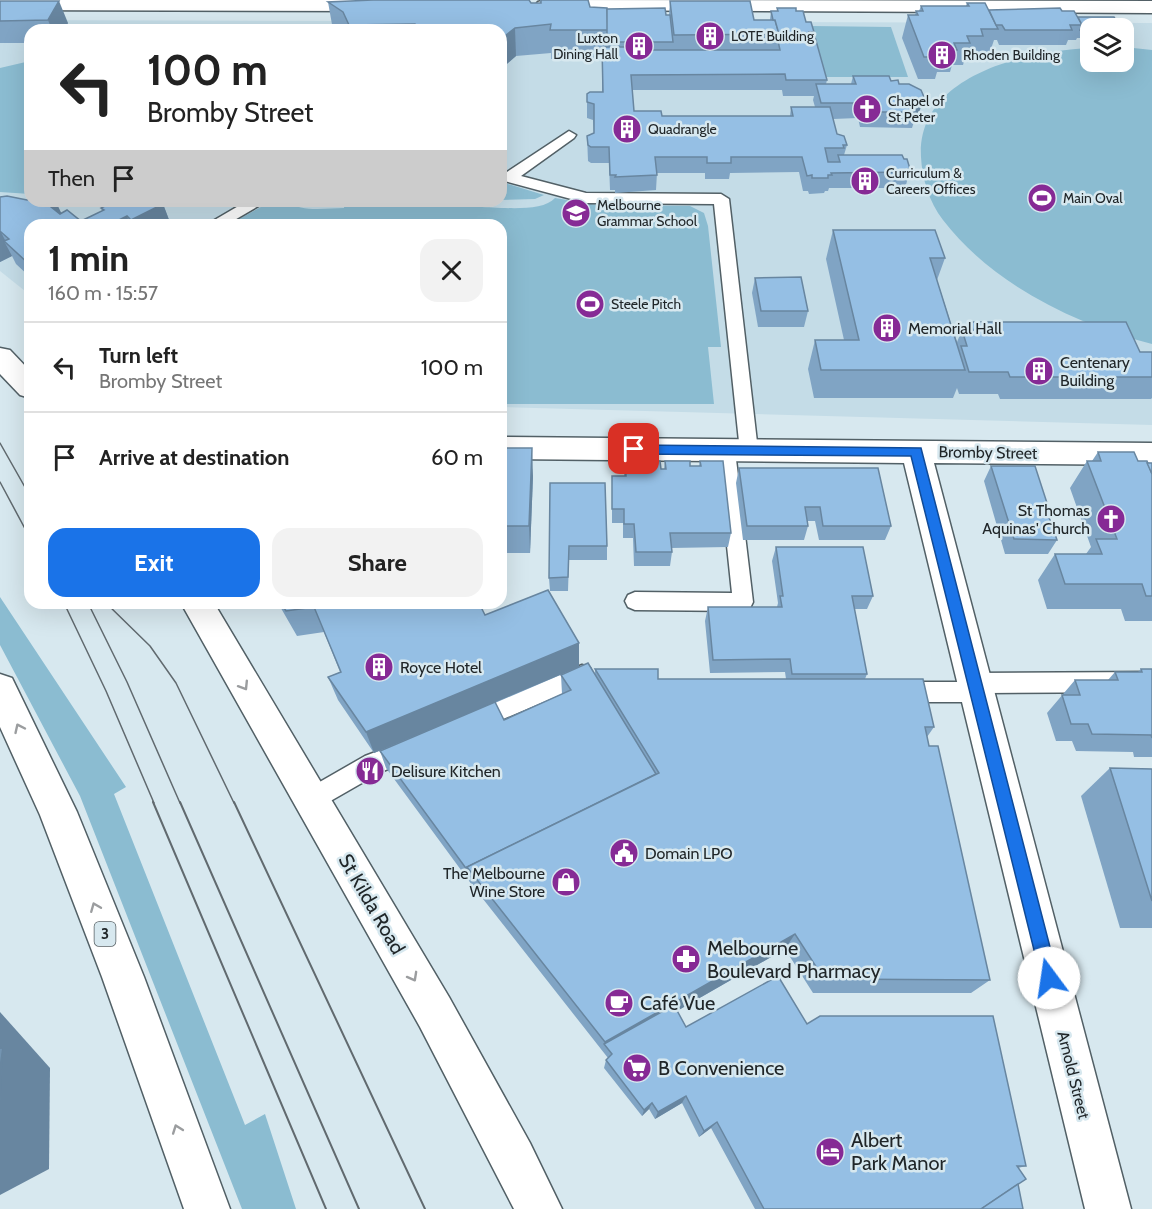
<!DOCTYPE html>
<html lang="en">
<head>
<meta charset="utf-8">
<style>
	body { margin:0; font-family:Cabin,sans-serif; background:#f2f2f2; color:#222; height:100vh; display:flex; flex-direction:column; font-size:22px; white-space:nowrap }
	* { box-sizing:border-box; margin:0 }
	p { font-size:20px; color:#767676 }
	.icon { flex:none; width:33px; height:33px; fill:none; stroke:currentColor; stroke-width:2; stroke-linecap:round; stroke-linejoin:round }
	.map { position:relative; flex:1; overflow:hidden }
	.drawer { position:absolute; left:24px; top:219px; width:483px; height:390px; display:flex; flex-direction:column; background:#fff; border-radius:18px; box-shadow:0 6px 24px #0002 }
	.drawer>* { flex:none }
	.hud { position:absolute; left:24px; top:24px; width:483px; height:183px; border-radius:18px; box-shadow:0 6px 24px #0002; background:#fff; color:#222; overflow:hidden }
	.fabs { position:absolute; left:1080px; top:18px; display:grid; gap:12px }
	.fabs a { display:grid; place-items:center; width:54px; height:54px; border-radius:12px; background:#fff; box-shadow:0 6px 24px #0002; font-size:30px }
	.pin { position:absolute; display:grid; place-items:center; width:51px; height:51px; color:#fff; margin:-26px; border-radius:12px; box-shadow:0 3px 9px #0006 }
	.me { position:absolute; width:66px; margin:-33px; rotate:346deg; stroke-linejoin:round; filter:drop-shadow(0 0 4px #0008) }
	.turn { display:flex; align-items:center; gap:21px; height:126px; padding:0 24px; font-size:27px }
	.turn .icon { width:78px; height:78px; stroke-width:2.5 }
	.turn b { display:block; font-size:42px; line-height:51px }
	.then { display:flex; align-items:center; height:57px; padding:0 24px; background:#0003; gap:12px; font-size:22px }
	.round { display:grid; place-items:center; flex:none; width:63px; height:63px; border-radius:18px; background:#f2f2f2 }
	.overview { display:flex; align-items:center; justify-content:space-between; height:102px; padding:0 24px }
	h1 { font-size:36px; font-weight:700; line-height:45px }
	.button { display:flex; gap:12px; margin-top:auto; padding:12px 24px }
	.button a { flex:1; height:69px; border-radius:18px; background:#1a73e8; color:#fff; font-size:24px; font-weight:700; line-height:69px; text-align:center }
	.button a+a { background:#f2f2f2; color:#222 }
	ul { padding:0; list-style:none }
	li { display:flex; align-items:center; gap:18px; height:90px; padding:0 24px; border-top:2px solid #e0e0e0 }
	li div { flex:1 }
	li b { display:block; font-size:22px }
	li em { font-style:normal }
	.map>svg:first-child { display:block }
</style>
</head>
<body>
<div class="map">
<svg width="1152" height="1209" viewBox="0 0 1152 1209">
	<rect width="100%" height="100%" fill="#d7e8ef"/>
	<path fill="#c4dce7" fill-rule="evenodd" d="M 0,20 L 1152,23 L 1152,425 L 501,407 L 501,225 L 30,225 L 30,295 L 0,271 ZM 1090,28 L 1124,28 L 1124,62 L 1090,62 ZM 30,30 L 501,30 L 501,201 L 30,201 Z"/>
	<g fill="#8bbcd1">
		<polygon points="811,26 891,27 908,77 825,77"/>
		<path d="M 1124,47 L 1152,50 L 1152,344 C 1075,324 993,285 943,220 C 929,202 922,178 921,157 C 917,74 1027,51 1090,48 L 1090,62 L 1124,62 Z"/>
		<polygon points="30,61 30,194 0,192 0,68"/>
		<polygon points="501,182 544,195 535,199 501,200"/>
		<path d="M 555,198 L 597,205 L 690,206 L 704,213 L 708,226 L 721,347 L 708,347 L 714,404 L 501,404 L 501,225 L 228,225 L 270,202 L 288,201 C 300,213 328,208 344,208 L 345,201 L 479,201 L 479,207 C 498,207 542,213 555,198 Z"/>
		<polygon points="0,597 126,787 114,794 245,1125 265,1114 296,1209 242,1209 80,796 0,645"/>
	</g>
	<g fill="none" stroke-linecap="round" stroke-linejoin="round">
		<g stroke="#526066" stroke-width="3">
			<g id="service">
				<polygon points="569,131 576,135 574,138 521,176 586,193 721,194 729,199 758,451 756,456 749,458 742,456 740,451 714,204 586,203 501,180 501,171 507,172"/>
				<polygon points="247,201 267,201 226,225 206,225"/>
				<polygon points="726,444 733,446 735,451 753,602 750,608 743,611 635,610 628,607 625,601 628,595 635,592 732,593 717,451 719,446"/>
				<polygon points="582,665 590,668 593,675 590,682 482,728 474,731 466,728 463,721 466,714"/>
				<polygon points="1152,672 1152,692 987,693 984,699 976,702 899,702 891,699 888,692 891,685 899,682 963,682 966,676 974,673"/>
				<polygon points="410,739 418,742 422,749 418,756 381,772 320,807 312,810 304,807 300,799 304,791 365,756"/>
			</g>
		</g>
		<g stroke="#526066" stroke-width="3">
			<polygon id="minor" points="501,437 1152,443 1152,465 934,463 1131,1209 1085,1209 904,463 501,459"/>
		</g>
		<g stroke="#526066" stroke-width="3">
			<g id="tertiary">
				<polygon points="0,0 377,0 383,5 380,9 373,11 0,10"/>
				<polygon points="545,0 1152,1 1152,13 538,10 535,6 538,2"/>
			</g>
		</g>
		<g stroke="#526066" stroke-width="3">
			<g id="primary">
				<polygon points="0,348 10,350 30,371 30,398 20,395 0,374"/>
				<polygon points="181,603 214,603 449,997 530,1143 562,1209 514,1209 420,1027"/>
				<polygon points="0,674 12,678 77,812 144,977 230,1209 184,1209 102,977 40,815 0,727"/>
			</g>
		</g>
		<use href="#service" fill="#fff" fill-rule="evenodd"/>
		<use href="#minor" fill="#fff" fill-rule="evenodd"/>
		<use href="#tertiary" fill="#fff" fill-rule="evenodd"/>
		<use href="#primary" fill="#fff" fill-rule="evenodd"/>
		<g stroke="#616a6f" stroke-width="1.5">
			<polyline points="0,443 30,496"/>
			<polyline points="0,482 30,538"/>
			<polyline points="64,603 106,691 154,803"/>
			<polyline points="88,603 127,682 180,803"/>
			<polyline points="106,603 150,646 176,683 234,803"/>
		</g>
		<g stroke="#616a6f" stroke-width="2">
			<polyline points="153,802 326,1209"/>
			<polyline points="180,802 359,1209"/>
			<polyline points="234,802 425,1209"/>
		</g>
	</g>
	<g fill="#80a4c4" fill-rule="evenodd">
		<path d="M 540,0 L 588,0 L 590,7 L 666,15 L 669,15 L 670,1 L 754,20 L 770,20 L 771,11 L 777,11 L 777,8 L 796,11 L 814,32 L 813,37 L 827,80 L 826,84 L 851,84 L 853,76 L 891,81 L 899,84 L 919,113 L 916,115 L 912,128 L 860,127 L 858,118 L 833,119 L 837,134 L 847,145 L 844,155 L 904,159 L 910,169 L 906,185 L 904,185 L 903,188 L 829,188 L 828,191 L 825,191 L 824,193 L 809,194 L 808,191 L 803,191 L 799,172 L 730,173 L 729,179 L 705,179 L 705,173 L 657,173 L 656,190 L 615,193 L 615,190 L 610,190 L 609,163 L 591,163 L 588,161 L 587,136 L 594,134 L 593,120 L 587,118 L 587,94 L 602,92 L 602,59 L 551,59 L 551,53 L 516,56 L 501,69 L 501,30 L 333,30 L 328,2 L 540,3 ZM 632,90 L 782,90 L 783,96 L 814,96 L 813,100 L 815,107 L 791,107 L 790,116 L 662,116 L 634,111 Z"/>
		<polygon points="0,1 68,23 64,30 30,30 30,43 0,43"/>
		<polygon points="967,3 989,10 1062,11 1078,17 1090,28 1090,38 1077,38 1076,40 1068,40 1066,45 999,45 997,40 994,40 990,52 978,52 976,58 965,58 963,65 952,65 950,72 937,72 935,79 918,79 902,38 908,15 915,15 916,11 919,11 921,6 966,6"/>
		<polygon points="0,197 62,213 81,221 102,211 101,208 114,202 113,201 160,201 163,204 171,225 30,225 30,277 16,264 12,256 0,262"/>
		<polygon points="833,230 945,258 937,280 957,342 962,330 967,330 970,322 1140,352 1152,352 1152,398 1151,399 1000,399 998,394 959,394 957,388 953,398 814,398 808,369 815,340 844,340 826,259"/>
		<polygon points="755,278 808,311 804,327 758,327 752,293"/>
		<polygon points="501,448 533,476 530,553 501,553"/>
		<polygon points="1098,452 1138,461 1152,463 1152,621 1125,621 1121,609 1047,609 1038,580 1055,554 1086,554 1091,547 1070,488 1087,461 1092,461"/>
		<polygon points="625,461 661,469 664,469 665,461 690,466 699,466 700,461 731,533 728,547 671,548 672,552 670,566 634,566 633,538 623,538 623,523 612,523 612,476 624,476"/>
		<polygon points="991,466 1047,503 1045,506 1057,540 1048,554 1005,554 984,481"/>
		<polygon points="739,468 891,526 885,540 819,540 815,521 808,521 808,526 804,540 743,540 736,483"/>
		<polygon points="605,483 607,546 607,560 569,560 568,591 550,591 549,578"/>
		<polygon points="776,547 873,596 867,609 854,609 867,674 865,679 934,727 927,737 990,980 971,993 813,993 785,949 677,1011 686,1027 807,1024 1026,1166 1018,1168 1018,1184 1023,1209 755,1209 711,1128 699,1137 682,1103 655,1119 649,1109 642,1116 604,1068 606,1060 608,1058 472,885 386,768 380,751 407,740 374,753 338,700 328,677 340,672 324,632 297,636 278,603 479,603 485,615 579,643 579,667 495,703 504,720 562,694 561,675 595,675 595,669 658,679 786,679 785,672 710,673 705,621 708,607 777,607 778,603 772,561"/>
		<polygon points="1141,669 1152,669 1152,757 1134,757 1133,752 1076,751 1072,741 1056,741 1047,713 1075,680 1108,680 1115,672 1138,672"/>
		<polygon points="1110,768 1152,769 1152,928 1120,928 1081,796"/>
	</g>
	<g fill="#6886a0">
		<polygon points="59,1 68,23 64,30 52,30 48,20"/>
		<polygon points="515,28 516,56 501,69 501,39"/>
		<polygon points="924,97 919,113 916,115 917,112 914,103"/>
		<polygon points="57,204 67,225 51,207"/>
		<polygon points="163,204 171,225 133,225 131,220"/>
		<polygon points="127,216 130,225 109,225"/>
		<polygon points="1,232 8,246 4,241 12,256 0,262 0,233"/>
		<polygon points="532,448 533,476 530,553 529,526"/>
		<polygon points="579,643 579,667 374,753 366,732"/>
		<polygon points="795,934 785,949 609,1050 604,1044 605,1042"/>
		<polygon points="0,1012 50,1068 49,1169 0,1195"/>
		<polygon points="686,1096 682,1103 655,1119 658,1112"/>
		<polygon points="652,1103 649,1109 642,1116 644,1110"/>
		<polygon points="717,1122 711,1128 699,1137 704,1131"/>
	</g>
	<g fill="#95bfe4" stroke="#6886a0" stroke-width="1.5">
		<polygon points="373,0 529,0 531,3 541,3 541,0 588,0 590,7 607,8 608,30 550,30 551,24 515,28 501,39 501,30 420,30 415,24 349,25 343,12 328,2"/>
		<polygon points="0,1 59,1 48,20 0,21"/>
		<polygon points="670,1 750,1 754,20 775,20 779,34 674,35"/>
		<polygon points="967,3 985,3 998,29 981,29 983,36 967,36 970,43 954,43 957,50 939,50 942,57 924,57 908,15 918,15 916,11 923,11 921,6 969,6"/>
		<polygon points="665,8 666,15 670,15 673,42 607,42 607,9"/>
		<polygon points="777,8 796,8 796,11 803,11 806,22 811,22 814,32 809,32 810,37 815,37 827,80 786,80 785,74 631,75 634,111 661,111 662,116 793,116 791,107 830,107 837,134 844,136 847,145 843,145 844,148 825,148 828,162 840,162 838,155 902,155 904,159 907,159 910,169 907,169 908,172 831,173 832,175 828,175 828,178 812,178 812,175 807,176 802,157 731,157 731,163 707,163 707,157 655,157 657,175 615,177 616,175 610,175 609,147 591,147 588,145 587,136 594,133 594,104 587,102 587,94 590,92 603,92 602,47 630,47 630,50 780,50 778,41 779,34 775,20 773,20 771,11 778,11"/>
		<polygon points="1060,8 1062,11 1074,11 1082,25 1070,25 1072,30 1005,30 1002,25 996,25 989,10"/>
		<polygon points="1078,17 1114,17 1121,28 1090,28 1090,30 1080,30 1082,25"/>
		<polygon points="853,76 889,76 891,81 898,80 899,84 909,84 921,90 924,97 914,103 917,112 864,112 862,103 821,103 816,84 856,84"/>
		<polygon points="7,196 27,200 30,199 30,201 53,201 57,204 51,207 60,214 67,210 81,221 104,210 101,208 115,201 160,201 163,204 131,220 127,216 109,225 30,225 30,265 4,241 9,239 1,232 0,233 0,197"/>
		<polygon points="833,230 935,230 945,258 930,258 965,370 821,370 815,340 859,340"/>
		<polygon points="801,277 808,311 761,311 755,278"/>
		<polygon points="970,322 1126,322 1140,352 1152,352 1152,377 1010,377 1008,372 969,372 961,346 967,346 962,330 973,330"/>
		<polygon points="501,448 532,448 529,526 501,526"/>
		<polygon points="1098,452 1134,452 1138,461 1147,461 1152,474 1152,596 1146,596 1142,584 1065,584 1055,554 1102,554 1096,539 1117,539 1087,461 1101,461"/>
		<polygon points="625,461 660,461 661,469 666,469 665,461 690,461 690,466 701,466 700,461 723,461 731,533 670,533 672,552 636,552 634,524 624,524 624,509 612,509 612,476 626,476"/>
		<polygon points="1147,463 1152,463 1152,474"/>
		<polygon points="991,466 1035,466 1047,503 1044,503 1057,540 1014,539"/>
		<polygon points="739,468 878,468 891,526 823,526 820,507 805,507 808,526 747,526"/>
		<polygon points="550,483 605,483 607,546 569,546 568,577 549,578"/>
		<polygon points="776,547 863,547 873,596 852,596 867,674 792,674 790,659 713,660 708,607 782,607 780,596 783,596"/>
		<polygon points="548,590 579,643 366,732 328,677 341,672 314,607 286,611 281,603 479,603 485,615"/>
		<polygon points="588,663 656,774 467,867 468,871 380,751 495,702 504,720 571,690 561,675"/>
		<polygon points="595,669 658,669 658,679 923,679 934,727 925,727 929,746 938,746 990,980 824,979 795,934 605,1042 467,867 659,773"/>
		<polygon points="1141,669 1152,669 1152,738 1151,735 1092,734 1088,724 1071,724 1062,695 1080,695 1075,680 1118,680 1115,672 1142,672"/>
		<polygon points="1110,768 1152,769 1152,901"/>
		<polygon points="778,976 807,1024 820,1016 993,1016 1026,1166 1017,1166 1026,1179 981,1209 764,1209 717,1122 704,1131 686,1096 658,1112 652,1103 644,1110 606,1060 612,1054 604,1044 674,1005 686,1027"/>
		<polygon points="0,1047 2,1049 0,1102"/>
		<polygon points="1018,1184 1023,1209 981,1209"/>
	</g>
	<defs><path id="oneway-chevron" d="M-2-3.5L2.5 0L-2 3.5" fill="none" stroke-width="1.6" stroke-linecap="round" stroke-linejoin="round" transform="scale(1.5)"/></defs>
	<g stroke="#9b9d9f">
		<use href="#oneway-chevron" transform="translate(244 686) rotate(58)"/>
		<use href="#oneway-chevron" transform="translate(19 728) rotate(-115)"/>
		<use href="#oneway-chevron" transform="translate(95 907) rotate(-112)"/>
		<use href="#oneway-chevron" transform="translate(413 977) rotate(61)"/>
		<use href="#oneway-chevron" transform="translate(177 1129) rotate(-110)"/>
	</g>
	<polygon fill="#1a73e8" stroke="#114b97" stroke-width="1.5" points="634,445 921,448 1058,978 1055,984 1049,987 1043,984 1041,978 911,456 634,454 627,449"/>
	<defs>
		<g id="building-disc" transform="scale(1.5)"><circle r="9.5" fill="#862a95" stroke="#d7e8ef"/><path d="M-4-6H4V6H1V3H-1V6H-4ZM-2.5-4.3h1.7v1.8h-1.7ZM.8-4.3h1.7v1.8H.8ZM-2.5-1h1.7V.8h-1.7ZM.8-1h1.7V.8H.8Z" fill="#fff"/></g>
		<g id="church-disc" transform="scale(1.5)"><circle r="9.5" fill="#862a95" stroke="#d7e8ef"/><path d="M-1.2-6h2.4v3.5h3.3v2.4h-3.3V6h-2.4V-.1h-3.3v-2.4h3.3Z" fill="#fff"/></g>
		<g id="stadium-disc" transform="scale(1.5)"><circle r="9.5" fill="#862a95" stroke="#d7e8ef"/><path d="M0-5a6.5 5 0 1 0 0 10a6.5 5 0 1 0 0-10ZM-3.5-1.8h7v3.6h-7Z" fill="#fff"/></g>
		<g id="school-disc" transform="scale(1.5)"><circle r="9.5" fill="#862a95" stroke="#d7e8ef"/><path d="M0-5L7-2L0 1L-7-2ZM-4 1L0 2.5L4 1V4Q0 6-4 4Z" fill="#fff"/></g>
		<g id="restaurant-disc" transform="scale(1.5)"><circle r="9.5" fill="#862a95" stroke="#d7e8ef"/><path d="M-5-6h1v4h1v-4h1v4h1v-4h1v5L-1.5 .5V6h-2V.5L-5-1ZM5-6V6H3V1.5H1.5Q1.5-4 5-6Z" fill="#fff"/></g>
		<g id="civic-disc" transform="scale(1.5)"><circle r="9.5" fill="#862a95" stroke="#d7e8ef"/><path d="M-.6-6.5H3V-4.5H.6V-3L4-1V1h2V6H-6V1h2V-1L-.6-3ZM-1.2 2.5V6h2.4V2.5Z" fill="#fff"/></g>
		<g id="shop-disc" transform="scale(1.5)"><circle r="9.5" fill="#862a95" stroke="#d7e8ef"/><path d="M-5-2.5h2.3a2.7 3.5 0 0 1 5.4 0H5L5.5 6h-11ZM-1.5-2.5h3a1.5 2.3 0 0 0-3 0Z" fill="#fff"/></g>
		<g id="pharmacy-disc" transform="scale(1.5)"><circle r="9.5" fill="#862a95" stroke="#d7e8ef"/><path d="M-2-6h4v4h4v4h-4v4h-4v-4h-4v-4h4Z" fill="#fff"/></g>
		<g id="cafe-disc" transform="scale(1.5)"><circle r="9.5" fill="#862a95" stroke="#d7e8ef"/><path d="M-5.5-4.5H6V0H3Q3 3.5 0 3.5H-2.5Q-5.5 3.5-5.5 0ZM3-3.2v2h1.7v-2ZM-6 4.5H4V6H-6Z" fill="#fff"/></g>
		<g id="supermarket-disc" transform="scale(1.5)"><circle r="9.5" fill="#862a95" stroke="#d7e8ef"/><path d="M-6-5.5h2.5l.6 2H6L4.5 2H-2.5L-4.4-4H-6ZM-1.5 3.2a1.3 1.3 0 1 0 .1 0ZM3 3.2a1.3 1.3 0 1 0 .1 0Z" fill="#fff"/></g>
		<g id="hotel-disc" transform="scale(1.5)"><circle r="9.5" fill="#862a95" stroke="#d7e8ef"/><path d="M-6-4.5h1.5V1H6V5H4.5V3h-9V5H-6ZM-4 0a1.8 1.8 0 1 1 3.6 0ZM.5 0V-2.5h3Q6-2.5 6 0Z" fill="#fff"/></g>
	</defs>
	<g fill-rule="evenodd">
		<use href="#building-disc" x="710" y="36"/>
		<use href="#building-disc" x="639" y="46"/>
		<use href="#building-disc" x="942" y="55"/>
		<use href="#church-disc" x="867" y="109"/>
		<use href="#building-disc" x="627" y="129"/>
		<use href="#building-disc" x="865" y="181"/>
		<use href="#stadium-disc" x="1042" y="198"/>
		<use href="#school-disc" x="576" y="213"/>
		<use href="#stadium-disc" x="590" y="304"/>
		<use href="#building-disc" x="887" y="328"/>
		<use href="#building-disc" x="1039" y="371"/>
		<use href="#church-disc" x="1111" y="519"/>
		<use href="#building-disc" x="379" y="667"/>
		<use href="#restaurant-disc" x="370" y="771"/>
		<use href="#civic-disc" x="624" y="853"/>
		<use href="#shop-disc" x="566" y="882"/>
		<use href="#pharmacy-disc" x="686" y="959"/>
		<use href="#cafe-disc" x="619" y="1003"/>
		<use href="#supermarket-disc" x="637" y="1068"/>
		<use href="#hotel-disc" x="830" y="1152"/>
	</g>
	<g text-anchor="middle" stroke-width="5" stroke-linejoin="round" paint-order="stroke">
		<g font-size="14" fill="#202629" stroke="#d7e8ef" text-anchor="start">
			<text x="731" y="41">LOTE Building</text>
			<text x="618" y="43" text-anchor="end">Luxton<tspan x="618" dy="16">Dining Hall</tspan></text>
			<text x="963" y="60">Rhoden Building</text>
			<text x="888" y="106">Chapel of<tspan x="888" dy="16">St Peter</tspan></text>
			<text x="648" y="134">Quadrangle</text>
			<text x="886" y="178">Curriculum &amp;<tspan x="886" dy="16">Careers Offices</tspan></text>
			<text x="1063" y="203">Main Oval</text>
			<text x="597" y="210">Melbourne<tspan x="597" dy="16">Grammar School</tspan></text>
			<text x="611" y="309">Steele Pitch</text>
		</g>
		<rect fill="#d7e8ef" stroke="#576064" stroke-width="1.5" x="94.5" y="922" width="21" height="24" rx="4.5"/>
		<g font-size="15" font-weight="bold" fill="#202629">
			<text x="105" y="939">3</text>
		</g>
		<g font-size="16" fill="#202629" stroke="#d7e8ef" text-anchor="start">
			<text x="908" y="334">Memorial Hall</text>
			<text x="1060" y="368">Centenary<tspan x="1060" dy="18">Building</tspan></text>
			<text x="1090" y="516" text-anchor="end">St Thomas<tspan x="1090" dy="18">Aquinas' Church</tspan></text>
			<text x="400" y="673">Royce Hotel</text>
			<text x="391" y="777">Delisure Kitchen</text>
			<text x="645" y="859">Domain LPO</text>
			<text x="545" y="879" text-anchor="end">The Melbourne<tspan x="545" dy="18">Wine Store</tspan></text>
		</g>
		<g font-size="16" fill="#202629" stroke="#d7e8ef">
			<text transform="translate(988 452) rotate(1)" y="6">Bromby Street</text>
			<text transform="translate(1074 1075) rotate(76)" y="6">Arnold Street</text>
		</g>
		<g font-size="20" fill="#202629" stroke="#d7e8ef">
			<text transform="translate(372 904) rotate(60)" y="7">St Kilda Road</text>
		</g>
		<g font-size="20" fill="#202629" stroke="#d7e8ef" text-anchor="start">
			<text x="707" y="955">Melbourne<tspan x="707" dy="23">Boulevard Pharmacy</tspan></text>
			<text x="640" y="1010">Café Vue</text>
			<text x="658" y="1075">B Convenience</text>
			<text x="851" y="1147">Albert<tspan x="851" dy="23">Park Manor</tspan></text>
		</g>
	</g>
</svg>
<div class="fabs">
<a><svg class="icon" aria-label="layers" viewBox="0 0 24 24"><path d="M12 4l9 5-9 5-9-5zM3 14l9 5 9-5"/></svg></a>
</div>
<div class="pin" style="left:634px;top:449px;background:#d93025"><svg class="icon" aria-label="arrive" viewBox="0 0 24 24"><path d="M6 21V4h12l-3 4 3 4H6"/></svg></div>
<svg class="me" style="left:1049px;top:978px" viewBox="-20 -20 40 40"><circle r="19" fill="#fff"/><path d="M0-13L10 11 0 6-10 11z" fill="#1a73e8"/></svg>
<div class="hud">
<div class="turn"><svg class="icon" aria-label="left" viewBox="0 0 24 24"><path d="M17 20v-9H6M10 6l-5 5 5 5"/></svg><div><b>100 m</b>Bromby Street</div></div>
<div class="then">Then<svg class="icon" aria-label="arrive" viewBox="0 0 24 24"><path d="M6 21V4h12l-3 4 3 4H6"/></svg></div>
</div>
<section class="drawer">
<div class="overview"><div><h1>1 min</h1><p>160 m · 15:57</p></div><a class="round"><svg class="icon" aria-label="close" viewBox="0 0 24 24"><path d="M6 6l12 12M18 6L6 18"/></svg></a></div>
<ul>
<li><svg class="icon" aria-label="left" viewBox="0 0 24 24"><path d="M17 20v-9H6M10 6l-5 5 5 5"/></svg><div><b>Turn left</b><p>Bromby Street</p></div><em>100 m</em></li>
<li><svg class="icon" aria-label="arrive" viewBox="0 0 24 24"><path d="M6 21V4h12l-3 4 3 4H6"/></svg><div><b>Arrive at destination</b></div><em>60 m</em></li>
</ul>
<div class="button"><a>Exit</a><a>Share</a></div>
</section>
</div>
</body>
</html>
